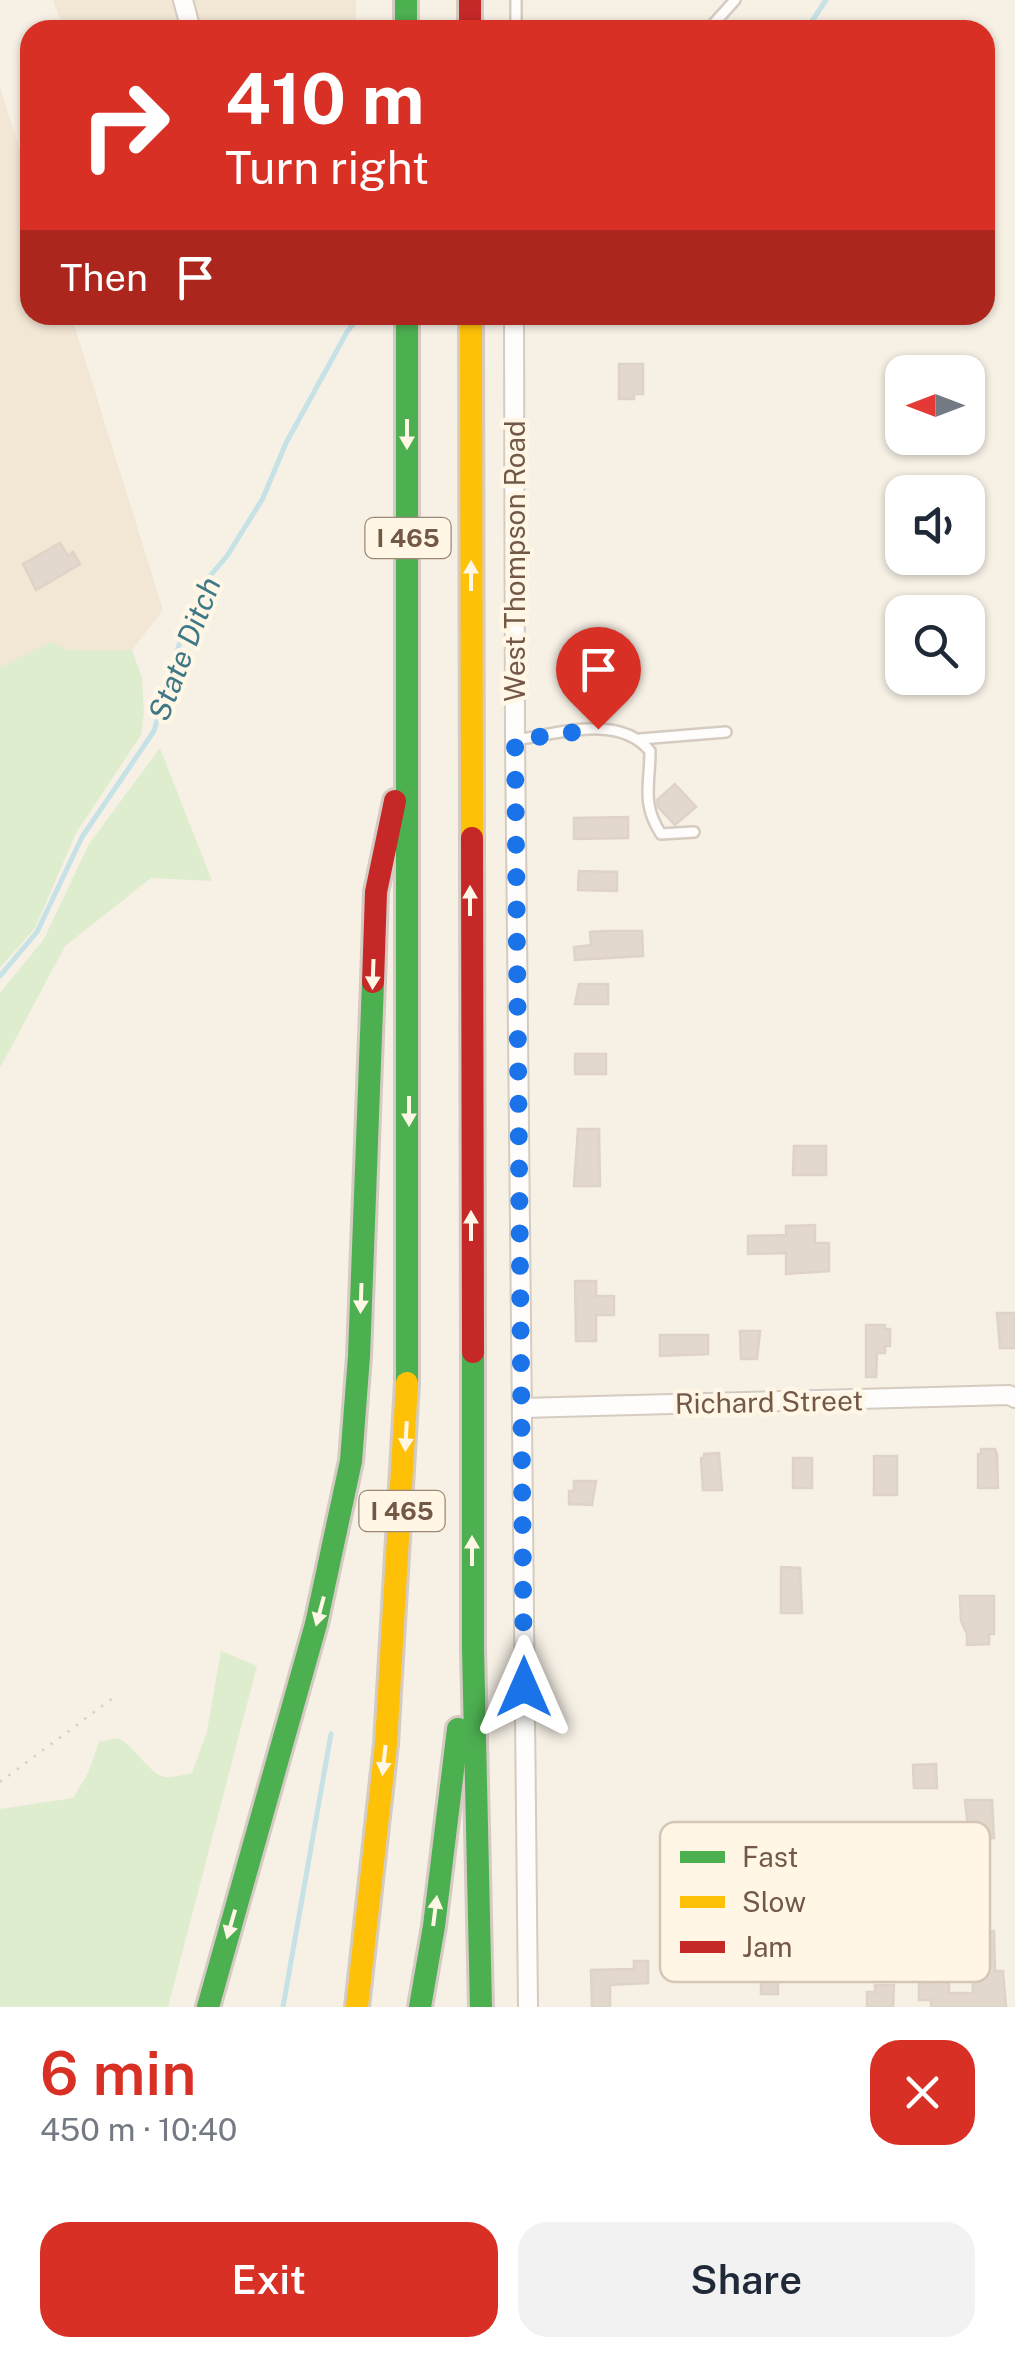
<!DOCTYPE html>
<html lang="en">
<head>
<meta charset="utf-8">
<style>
	body { margin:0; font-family:"Public Sans",sans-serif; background:#f2f2f3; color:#1f2937; height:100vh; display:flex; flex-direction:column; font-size:38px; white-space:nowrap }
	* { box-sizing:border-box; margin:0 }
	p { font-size:32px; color:#747a83 }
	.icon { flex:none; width:55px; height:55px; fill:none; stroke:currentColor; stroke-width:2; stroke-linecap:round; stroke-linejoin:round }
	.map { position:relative; height:2007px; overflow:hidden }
	.panel { display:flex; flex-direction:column; background:#fff; flex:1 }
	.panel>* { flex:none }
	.banner { position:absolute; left:20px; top:20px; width:975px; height:305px; border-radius:30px; box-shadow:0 2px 8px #0004; background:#d93025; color:#fff; overflow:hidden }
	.needle { width:65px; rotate:270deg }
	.controls { position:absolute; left:885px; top:355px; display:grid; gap:20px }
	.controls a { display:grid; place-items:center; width:100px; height:100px; border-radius:20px; background:#fff; box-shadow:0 2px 8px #0004; font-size:50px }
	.pin { position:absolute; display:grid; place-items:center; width:85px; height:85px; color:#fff; margin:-102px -42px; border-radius:50% 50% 50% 0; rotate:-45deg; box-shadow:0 0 10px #0007 }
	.pin .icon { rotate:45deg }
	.me { position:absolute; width:110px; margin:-55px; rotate:0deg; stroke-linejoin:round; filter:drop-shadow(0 0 8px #0008) }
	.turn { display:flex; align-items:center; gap:35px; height:210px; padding:0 40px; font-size:45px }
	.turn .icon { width:130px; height:130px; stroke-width:2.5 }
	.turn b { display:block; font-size:70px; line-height:85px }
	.then { display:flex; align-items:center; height:95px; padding:0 40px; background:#0003; gap:20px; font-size:38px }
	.round { display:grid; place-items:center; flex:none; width:105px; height:105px; border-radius:30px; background:#f2f2f3 }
	.summary { display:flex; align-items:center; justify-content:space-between; height:170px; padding:0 40px }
	h1 { font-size:60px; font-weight:600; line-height:75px; color:#d93025 }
	.cta { display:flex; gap:20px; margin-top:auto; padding:20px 40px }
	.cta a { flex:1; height:115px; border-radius:30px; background:#d93025; color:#fff; font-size:40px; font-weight:600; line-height:115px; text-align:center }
	.cta a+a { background:#f2f2f3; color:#1f2937 }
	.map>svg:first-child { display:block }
</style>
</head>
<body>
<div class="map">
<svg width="1015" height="2007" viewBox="0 0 1015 2007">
	<rect width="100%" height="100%" fill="#f6f0e5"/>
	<g fill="#f2e6d4">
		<polygon points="53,0 356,0 356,30 64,30"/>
		<polygon points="0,87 30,183 30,315 71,315 163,610 132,650 68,650 0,667"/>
	</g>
	<g fill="#dfedcf">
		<polygon points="50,642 68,650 132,650 142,678 144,713 141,735 76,833 35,928 0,968 0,667"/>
		<polygon points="160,748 212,881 151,878 65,946 0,1068 0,993 44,939 89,844"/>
		<path d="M 221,1651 L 257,1666 L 168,2007 L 0,2007 L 0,1809 L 73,1798 L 88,1773 L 99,1742 L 118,1738 C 136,1747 148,1773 165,1777 C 172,1778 185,1774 192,1773 L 207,1731 Z"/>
	</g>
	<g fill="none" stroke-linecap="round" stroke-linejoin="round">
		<g stroke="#c7e2e6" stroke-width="5">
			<polyline points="806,30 826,0"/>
			<polyline points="0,976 37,932 82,837 154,731 176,653 204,583 227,556 263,498 286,443 347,332 360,315"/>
			<polyline points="283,2007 331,1734"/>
		</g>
	</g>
	<g fill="#e2d8cd" stroke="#dfd3c7" stroke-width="2.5">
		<polygon points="619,364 643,364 643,394 634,394 634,399 619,399"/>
		<polygon points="60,543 68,556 73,552 80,564 36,590 23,564"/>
		<polygon points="675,784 696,807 675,825 658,807 657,800"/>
		<polygon points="628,817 628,838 574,839 574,818"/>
		<polygon points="579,871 617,872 617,891 578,890"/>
		<polygon points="606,931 642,931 643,956 575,960 574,947 591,945 590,932"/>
		<polygon points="579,984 608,984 608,1004 575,1004"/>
		<rect x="575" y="1054" width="31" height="20"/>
		<polygon points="578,1129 599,1129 600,1186 574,1186"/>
		<polygon points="794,1146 826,1146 826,1175 793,1175"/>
		<polygon points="815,1225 815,1243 829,1243 829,1271 786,1274 786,1253 748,1254 748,1236 786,1235 786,1226"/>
		<polygon points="575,1281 596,1281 596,1296 614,1296 614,1315 596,1315 596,1341 576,1341"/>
		<polygon points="997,1313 1015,1313 1015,1348 1000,1348"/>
		<polygon points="866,1325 885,1325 885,1329 890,1329 890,1346 885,1346 885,1353 877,1353 876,1377 866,1377"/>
		<polygon points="740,1331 760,1331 757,1359 741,1359"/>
		<polygon points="660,1335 708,1335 708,1354 660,1356"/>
		<polygon points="981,1449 995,1449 997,1454 998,1488 978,1488 978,1454 981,1454"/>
		<polygon points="719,1453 722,1490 703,1490 701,1458 704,1458 704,1454"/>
		<rect x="874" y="1456" width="23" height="39"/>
		<rect x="793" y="1458" width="19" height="30"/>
		<polygon points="574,1481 596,1481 592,1505 569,1504 569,1491 574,1491"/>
		<polygon points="781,1567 800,1568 802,1613 781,1613"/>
		<polygon points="960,1596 994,1596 994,1634 989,1634 989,1644 967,1645 967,1634 961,1621"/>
		<polygon points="936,1764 937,1788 914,1788 913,1765"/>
		<polygon points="965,1800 992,1800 994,1838 969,1838"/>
		<polygon points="764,1900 777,1900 778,1994 761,1994 761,1919 764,1919"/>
		<polygon points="971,1931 994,1931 995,1971 1003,1971 1006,2007 931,2007 931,2000 919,2000 919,1983 949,1982 949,1993 973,1993"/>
		<polygon points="634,1961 648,1961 648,1983 610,1985 610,2007 592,2007 591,1970 634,1969"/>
		<polygon points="875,1985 894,1985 893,2007 867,2007 867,1992 875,1992"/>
	</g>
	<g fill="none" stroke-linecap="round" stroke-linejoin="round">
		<g stroke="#d5cbc0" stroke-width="14">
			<g id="lane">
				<polyline points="516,30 516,0"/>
				<polyline points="708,30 735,0"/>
				<polyline points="640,739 726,732"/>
				<path d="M 515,740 C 557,734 619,713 650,751 C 650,785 641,803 661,834 L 694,832"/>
			</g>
		</g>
		<g stroke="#d5cbc0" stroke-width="22">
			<g id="street">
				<polyline points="183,0 191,30"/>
				<polyline points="514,315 515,740 528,2007"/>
				<polyline points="522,1408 1009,1395 1015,1398"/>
			</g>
		</g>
		<g stroke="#d5cbc3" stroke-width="28">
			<g id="fast">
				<polyline points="406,0 406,30"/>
				<polyline points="407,315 407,1383"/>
				<polyline points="473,1352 473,1648 481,2007"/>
				<polyline points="208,2007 316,1624 351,1461 359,1356 373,982"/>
				<polyline points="420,2007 434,1926 458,1729"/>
			</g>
		</g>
		<g stroke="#d5cbc3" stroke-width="28">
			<g id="slow">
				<polyline points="471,315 472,838"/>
				<polyline points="357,2007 386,1744 407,1383"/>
			</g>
		</g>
		<g stroke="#d5cbc3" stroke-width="28">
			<g id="jam">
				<polyline points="470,0 470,30"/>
				<polyline points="472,838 473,1352"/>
				<polyline points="373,982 376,892 395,801"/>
			</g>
		</g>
		<polyline stroke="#d7cfc8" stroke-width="2.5" stroke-dasharray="2.5 8" stroke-linecap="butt" points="0,1782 113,1698"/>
		<use href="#lane" stroke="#fefdfb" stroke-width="9"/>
		<use href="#street" stroke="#fefdfb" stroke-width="18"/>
		<use href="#fast" stroke="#4caf50" stroke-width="22"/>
		<use href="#slow" stroke="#ffc107" stroke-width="22"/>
		<use href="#jam" stroke="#c62828" stroke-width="22"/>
	</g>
	<defs><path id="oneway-solid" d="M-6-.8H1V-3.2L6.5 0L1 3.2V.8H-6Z" transform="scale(2.5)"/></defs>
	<g fill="#fff6e5">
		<use href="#oneway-solid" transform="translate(407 434) rotate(90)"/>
		<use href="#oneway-solid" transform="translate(471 576) rotate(-90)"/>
		<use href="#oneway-solid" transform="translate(470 901) rotate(-90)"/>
		<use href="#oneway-solid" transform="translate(373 974) rotate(92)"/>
		<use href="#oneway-solid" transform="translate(409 1111) rotate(90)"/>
		<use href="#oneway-solid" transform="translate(471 1226) rotate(-90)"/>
		<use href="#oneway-solid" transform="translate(361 1298) rotate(92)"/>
		<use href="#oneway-solid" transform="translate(406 1436) rotate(93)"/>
		<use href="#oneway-solid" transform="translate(472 1551) rotate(-90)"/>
		<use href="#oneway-solid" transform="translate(320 1611) rotate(105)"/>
		<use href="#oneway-solid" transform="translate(384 1760) rotate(96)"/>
		<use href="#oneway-solid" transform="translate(435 1911) rotate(-83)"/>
		<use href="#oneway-solid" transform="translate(231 1924) rotate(106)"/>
	</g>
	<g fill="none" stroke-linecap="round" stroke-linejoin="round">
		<polyline stroke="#1a73e8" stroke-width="18" stroke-dasharray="0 32.4" points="524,1687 515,740 598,729"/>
	</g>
	<g text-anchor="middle" stroke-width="9" stroke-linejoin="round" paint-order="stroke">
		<g fill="#fff6e5" stroke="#9d8776" stroke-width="2.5">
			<rect x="365.5" y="518" width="85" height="40" rx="8"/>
			<rect x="359.5" y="1491" width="85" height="40" rx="8"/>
		</g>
		<g font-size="25" font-weight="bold" fill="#735846">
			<text x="408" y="547">I 465</text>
			<text x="402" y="1520">I 465</text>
		</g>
		<g font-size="28" fill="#735846" stroke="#fff6e5">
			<text transform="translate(515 561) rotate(-90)" y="10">West Thompson Road</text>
			<text transform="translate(769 1402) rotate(-1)" y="10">Richard Street</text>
		</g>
		<g font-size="30" font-style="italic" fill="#3f7888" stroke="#fff6e5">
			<text transform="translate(185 649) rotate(-69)" y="10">State Ditch</text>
		</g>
	</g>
	<rect x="660" y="1822" width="330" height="160" rx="15" fill="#fff6e5" stroke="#d5c7b5" stroke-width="2.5"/>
	<rect x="680" y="1851" width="45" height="12" fill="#4caf50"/>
	<rect x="680" y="1896" width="45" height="12" fill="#ffc107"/>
	<rect x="680" y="1941" width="45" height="12" fill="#c62828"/>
	<g font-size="28" fill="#735846">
		<text x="742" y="1867">Fast</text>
		<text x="742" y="1912">Slow</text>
		<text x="742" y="1957">Jam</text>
	</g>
</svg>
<div class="controls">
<a><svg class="needle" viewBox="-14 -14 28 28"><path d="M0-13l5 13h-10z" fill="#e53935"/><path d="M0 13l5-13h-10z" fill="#747a83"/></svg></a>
<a><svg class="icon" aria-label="sound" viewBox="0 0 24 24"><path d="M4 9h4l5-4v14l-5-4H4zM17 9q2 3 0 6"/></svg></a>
<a><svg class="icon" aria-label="search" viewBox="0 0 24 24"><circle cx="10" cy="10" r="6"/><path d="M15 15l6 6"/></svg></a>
</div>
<div class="pin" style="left:598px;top:729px;background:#d93025"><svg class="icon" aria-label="arrive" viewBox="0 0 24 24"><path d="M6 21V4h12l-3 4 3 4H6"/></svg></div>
<svg class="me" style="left:524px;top:1687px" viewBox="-20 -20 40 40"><path d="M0-17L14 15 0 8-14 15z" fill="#1a73e8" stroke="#fff" stroke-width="4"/></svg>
<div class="banner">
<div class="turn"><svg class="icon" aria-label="right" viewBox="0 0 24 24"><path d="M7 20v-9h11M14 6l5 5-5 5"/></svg><div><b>410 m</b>Turn right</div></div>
<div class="then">Then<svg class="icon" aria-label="arrive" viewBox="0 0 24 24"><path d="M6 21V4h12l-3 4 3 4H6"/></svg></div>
</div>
</div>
<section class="panel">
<div class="summary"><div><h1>6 min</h1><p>450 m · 10:40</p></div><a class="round" style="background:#d93025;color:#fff"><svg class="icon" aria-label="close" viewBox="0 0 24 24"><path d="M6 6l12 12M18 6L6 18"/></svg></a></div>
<div class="cta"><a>Exit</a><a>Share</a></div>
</section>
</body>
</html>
